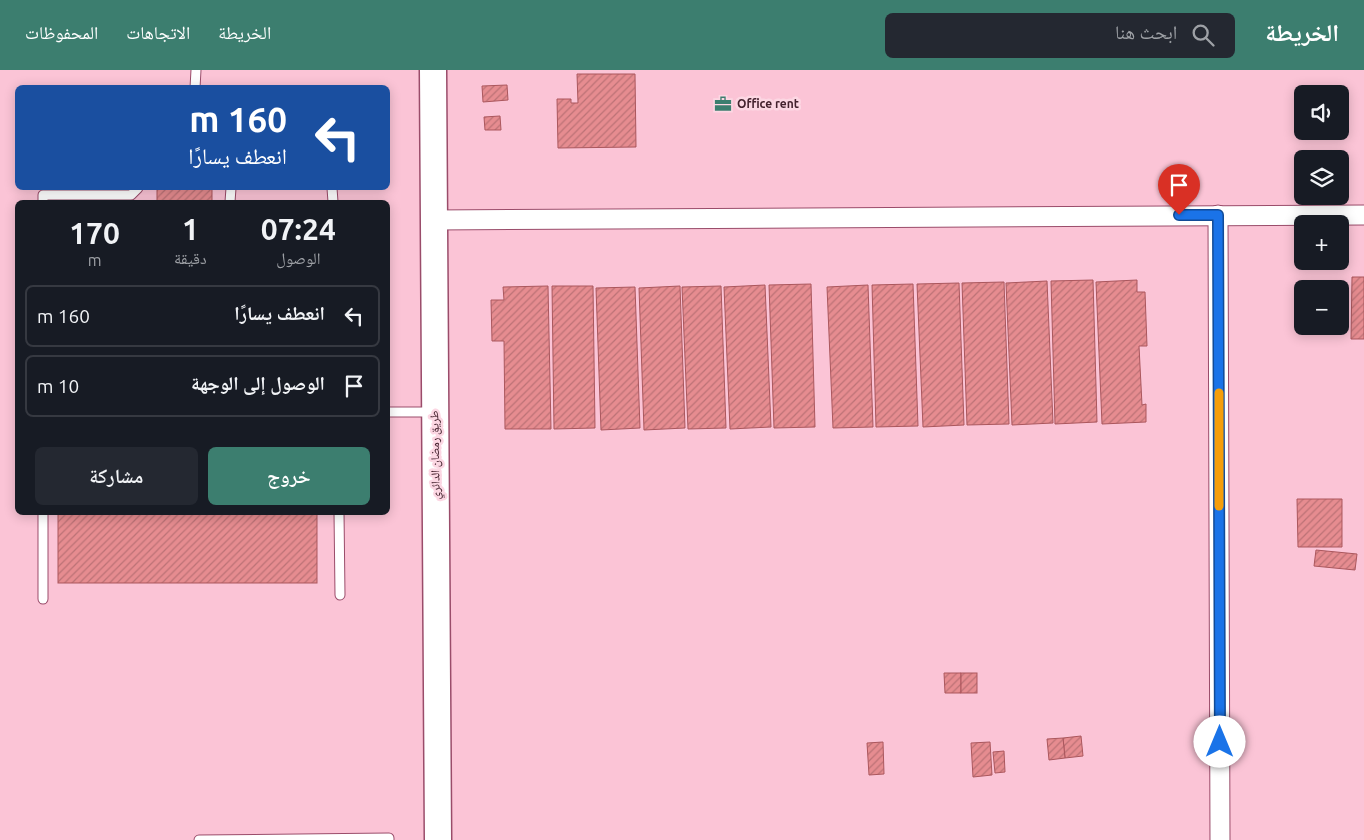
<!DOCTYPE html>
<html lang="ar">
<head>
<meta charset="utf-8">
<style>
	body { margin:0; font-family:Ubuntu,"Noto Naskh Arabic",sans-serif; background:#242831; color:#f1f3f6; direction:rtl; height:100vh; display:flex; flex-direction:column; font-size:19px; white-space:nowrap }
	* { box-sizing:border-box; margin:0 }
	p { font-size:16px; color:#9ea1a6 }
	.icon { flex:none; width:28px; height:28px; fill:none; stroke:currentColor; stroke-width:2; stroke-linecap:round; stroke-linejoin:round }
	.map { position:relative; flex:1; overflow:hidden; direction:ltr }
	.drawer { position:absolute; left:15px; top:130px; width:375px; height:315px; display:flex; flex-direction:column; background:#171b24; border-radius:8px; box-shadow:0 2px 12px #0003; direction:rtl }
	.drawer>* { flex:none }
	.banner { position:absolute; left:15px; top:15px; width:375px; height:105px; border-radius:8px; box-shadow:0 2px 12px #0003; direction:rtl; background:#1a4fa0; color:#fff; overflow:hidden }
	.fabs { position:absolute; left:1294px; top:15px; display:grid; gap:10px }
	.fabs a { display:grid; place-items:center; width:55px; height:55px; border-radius:8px; background:#171b24; box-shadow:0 2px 12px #0003; font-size:25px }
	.pin { position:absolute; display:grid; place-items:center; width:42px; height:42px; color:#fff; margin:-51px -21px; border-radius:50% 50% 50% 0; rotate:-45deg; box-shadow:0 0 5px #0007 }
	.pin .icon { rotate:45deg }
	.me { position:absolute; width:55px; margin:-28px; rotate:0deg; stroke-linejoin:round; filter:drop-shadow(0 0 4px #0008) }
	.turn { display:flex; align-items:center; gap:18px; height:105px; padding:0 20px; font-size:22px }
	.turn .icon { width:65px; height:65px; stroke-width:2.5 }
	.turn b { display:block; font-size:35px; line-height:42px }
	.eta { display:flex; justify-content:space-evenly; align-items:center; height:85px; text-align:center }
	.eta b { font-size:30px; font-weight:600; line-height:35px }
	.cta { display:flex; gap:10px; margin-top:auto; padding:10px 20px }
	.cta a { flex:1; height:58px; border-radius:8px; background:#3c7e6f; color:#fff; font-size:20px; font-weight:600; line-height:58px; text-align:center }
	.cta a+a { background:#242831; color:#f1f3f6 }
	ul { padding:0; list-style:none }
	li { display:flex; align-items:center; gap:15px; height:62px; margin:0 10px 8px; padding:0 10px; border:2px solid #363941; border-radius:8px }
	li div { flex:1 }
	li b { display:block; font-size:19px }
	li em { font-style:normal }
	header { display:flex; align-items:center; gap:30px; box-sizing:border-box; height:70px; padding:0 25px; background:#3c7e6f; color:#fff }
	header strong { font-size:24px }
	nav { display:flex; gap:28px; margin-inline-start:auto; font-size:18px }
	.search { width:350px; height:45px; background:#242831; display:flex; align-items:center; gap:12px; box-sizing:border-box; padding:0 18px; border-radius:8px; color:#9ea1a6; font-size:19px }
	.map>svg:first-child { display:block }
</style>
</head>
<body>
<header>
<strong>الخريطة</strong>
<div class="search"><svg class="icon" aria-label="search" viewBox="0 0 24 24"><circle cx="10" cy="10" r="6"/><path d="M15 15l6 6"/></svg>ابحث هنا</div>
<nav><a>الخريطة</a><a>الاتجاهات</a><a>المحفوظات</a></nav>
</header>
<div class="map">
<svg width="1364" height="770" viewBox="0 0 1364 770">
	<defs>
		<pattern id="building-hatch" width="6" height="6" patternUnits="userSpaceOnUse" patternTransform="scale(1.25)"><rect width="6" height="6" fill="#e68c90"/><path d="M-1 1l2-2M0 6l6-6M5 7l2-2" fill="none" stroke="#bc7276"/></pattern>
	</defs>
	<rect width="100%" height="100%" fill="#fbc4d6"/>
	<g fill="url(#building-hatch)" stroke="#ab575d">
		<polygon points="577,4 635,4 636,77 558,78 557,29 571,29 571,33 578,33"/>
		<polygon points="507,15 508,30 483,32 482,16"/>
		<polygon points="500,46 501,60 485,60 484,47"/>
		<rect x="157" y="118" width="55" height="14"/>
		<polygon points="1352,207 1364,207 1364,269 1351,269"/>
		<polygon points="1093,210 1097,352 1055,354 1051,211"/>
		<polygon points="1137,210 1137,222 1145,222 1147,276 1139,276 1142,335 1146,334 1146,352 1102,354 1096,212"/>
		<polygon points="1047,211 1053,353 1012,355 1006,213"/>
		<polygon points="1004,212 1009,354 967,355 962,213"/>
		<polygon points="959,213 964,355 923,357 917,214"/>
		<polygon points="811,214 815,357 774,358 769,215"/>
		<polygon points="913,214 918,356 876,357 872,215"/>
		<polygon points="765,215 771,357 730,359 724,217"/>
		<polygon points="868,215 873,357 833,358 827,217"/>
		<polygon points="548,216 551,359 505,359 504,271 492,271 491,230 504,230 503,217"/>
		<polygon points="552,216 593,216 595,358 554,359"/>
		<polygon points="680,216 685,358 644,360 639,218"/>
		<polygon points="721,216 726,358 688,359 682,217"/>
		<polygon points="635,217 640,358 601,360 596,218"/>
		<polygon points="1297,429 1342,429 1342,477 1298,477"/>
		<rect x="58" y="442" width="259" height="71"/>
		<polygon points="1316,480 1357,484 1355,500 1314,496"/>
		<polygon points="944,603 961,603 961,623 945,623"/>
		<rect x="961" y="603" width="16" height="20"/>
		<polygon points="1081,666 1083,686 1065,688 1063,668"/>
		<polygon points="1063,668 1065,688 1049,690 1047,669"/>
		<polygon points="883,672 884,704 869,705 867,673"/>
		<polygon points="990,672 992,705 973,707 971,673"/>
		<polygon points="1004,681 1005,702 995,703 993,682"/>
	</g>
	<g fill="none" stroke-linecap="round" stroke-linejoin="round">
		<g stroke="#9a4c6a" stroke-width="11">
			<g id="lane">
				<polyline points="195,18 196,0"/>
				<polyline points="332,118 333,132"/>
				<polyline points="43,132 43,125 131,125 138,118"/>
				<polyline points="230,132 231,118"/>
				<polyline points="388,342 434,342"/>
				<polyline points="43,442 43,529"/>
				<polyline points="339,442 340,525"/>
				<polyline points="199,770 389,768 389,770"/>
			</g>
		</g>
		<g stroke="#9a4c6a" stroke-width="21">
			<g id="street">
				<polyline points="1218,145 1220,770"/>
				<polyline points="433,150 1364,145"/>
			</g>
		</g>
		<g stroke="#9a4c6a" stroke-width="29">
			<polyline id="secondary" points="433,0 438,770"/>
		</g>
		<use href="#lane" stroke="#fff" stroke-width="9"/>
		<use href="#street" stroke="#fff" stroke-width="19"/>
		<use href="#secondary" stroke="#fff" stroke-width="26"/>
	</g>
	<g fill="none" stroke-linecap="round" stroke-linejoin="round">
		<g stroke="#114b97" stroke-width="12">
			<polyline id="route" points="1179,145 1218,145 1220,672"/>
		</g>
		<use href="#route" stroke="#1a73e8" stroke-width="9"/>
		<polyline stroke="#f59e0b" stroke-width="9" points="1219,323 1219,436"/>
	</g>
	<defs>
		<g id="office-bare" transform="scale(1.35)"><path d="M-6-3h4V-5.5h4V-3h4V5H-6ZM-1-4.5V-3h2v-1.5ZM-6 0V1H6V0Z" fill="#3c7e6f" stroke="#fcd7e3" stroke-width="2.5" paint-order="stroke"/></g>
	</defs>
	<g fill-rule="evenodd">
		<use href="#office-bare" x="723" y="34"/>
	</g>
	<g text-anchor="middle" stroke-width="5" stroke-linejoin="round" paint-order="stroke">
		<g font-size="12" font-weight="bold" fill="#43212d" stroke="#fcd7e3" text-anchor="start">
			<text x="737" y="38">Office rent</text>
		</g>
		<g font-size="12" fill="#43212d" stroke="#fcd7e3">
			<text transform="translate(435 385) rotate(-91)" y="4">طريق رمضان الدائري</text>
		</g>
	</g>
</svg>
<div class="fabs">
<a><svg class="icon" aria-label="sound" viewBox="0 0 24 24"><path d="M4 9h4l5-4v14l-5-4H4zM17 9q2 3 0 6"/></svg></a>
<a><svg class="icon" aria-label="layers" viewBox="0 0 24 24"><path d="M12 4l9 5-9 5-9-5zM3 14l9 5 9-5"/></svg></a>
<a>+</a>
<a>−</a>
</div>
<div class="pin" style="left:1179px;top:145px;background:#d93025"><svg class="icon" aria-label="arrive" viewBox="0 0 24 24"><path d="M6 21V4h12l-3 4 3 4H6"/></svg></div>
<svg class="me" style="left:1220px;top:672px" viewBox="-20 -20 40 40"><circle r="19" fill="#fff"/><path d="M0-13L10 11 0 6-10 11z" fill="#1a73e8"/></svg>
<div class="banner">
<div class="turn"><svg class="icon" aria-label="left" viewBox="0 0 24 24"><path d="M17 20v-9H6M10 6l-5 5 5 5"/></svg><div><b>160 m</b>انعطف يسارًا</div></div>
</div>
<section class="drawer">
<div class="eta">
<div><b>07:24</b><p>الوصول</p></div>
<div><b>1</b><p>دقيقة</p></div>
<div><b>170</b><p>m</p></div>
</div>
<ul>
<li><svg class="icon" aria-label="left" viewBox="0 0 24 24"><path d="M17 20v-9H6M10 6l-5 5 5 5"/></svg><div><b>انعطف يسارًا</b></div><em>160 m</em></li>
<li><svg class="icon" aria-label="arrive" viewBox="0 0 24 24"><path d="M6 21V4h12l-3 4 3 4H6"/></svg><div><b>الوصول إلى الوجهة</b></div><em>10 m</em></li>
</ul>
<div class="cta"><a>خروج</a><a>مشاركة</a></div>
</section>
</div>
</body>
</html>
